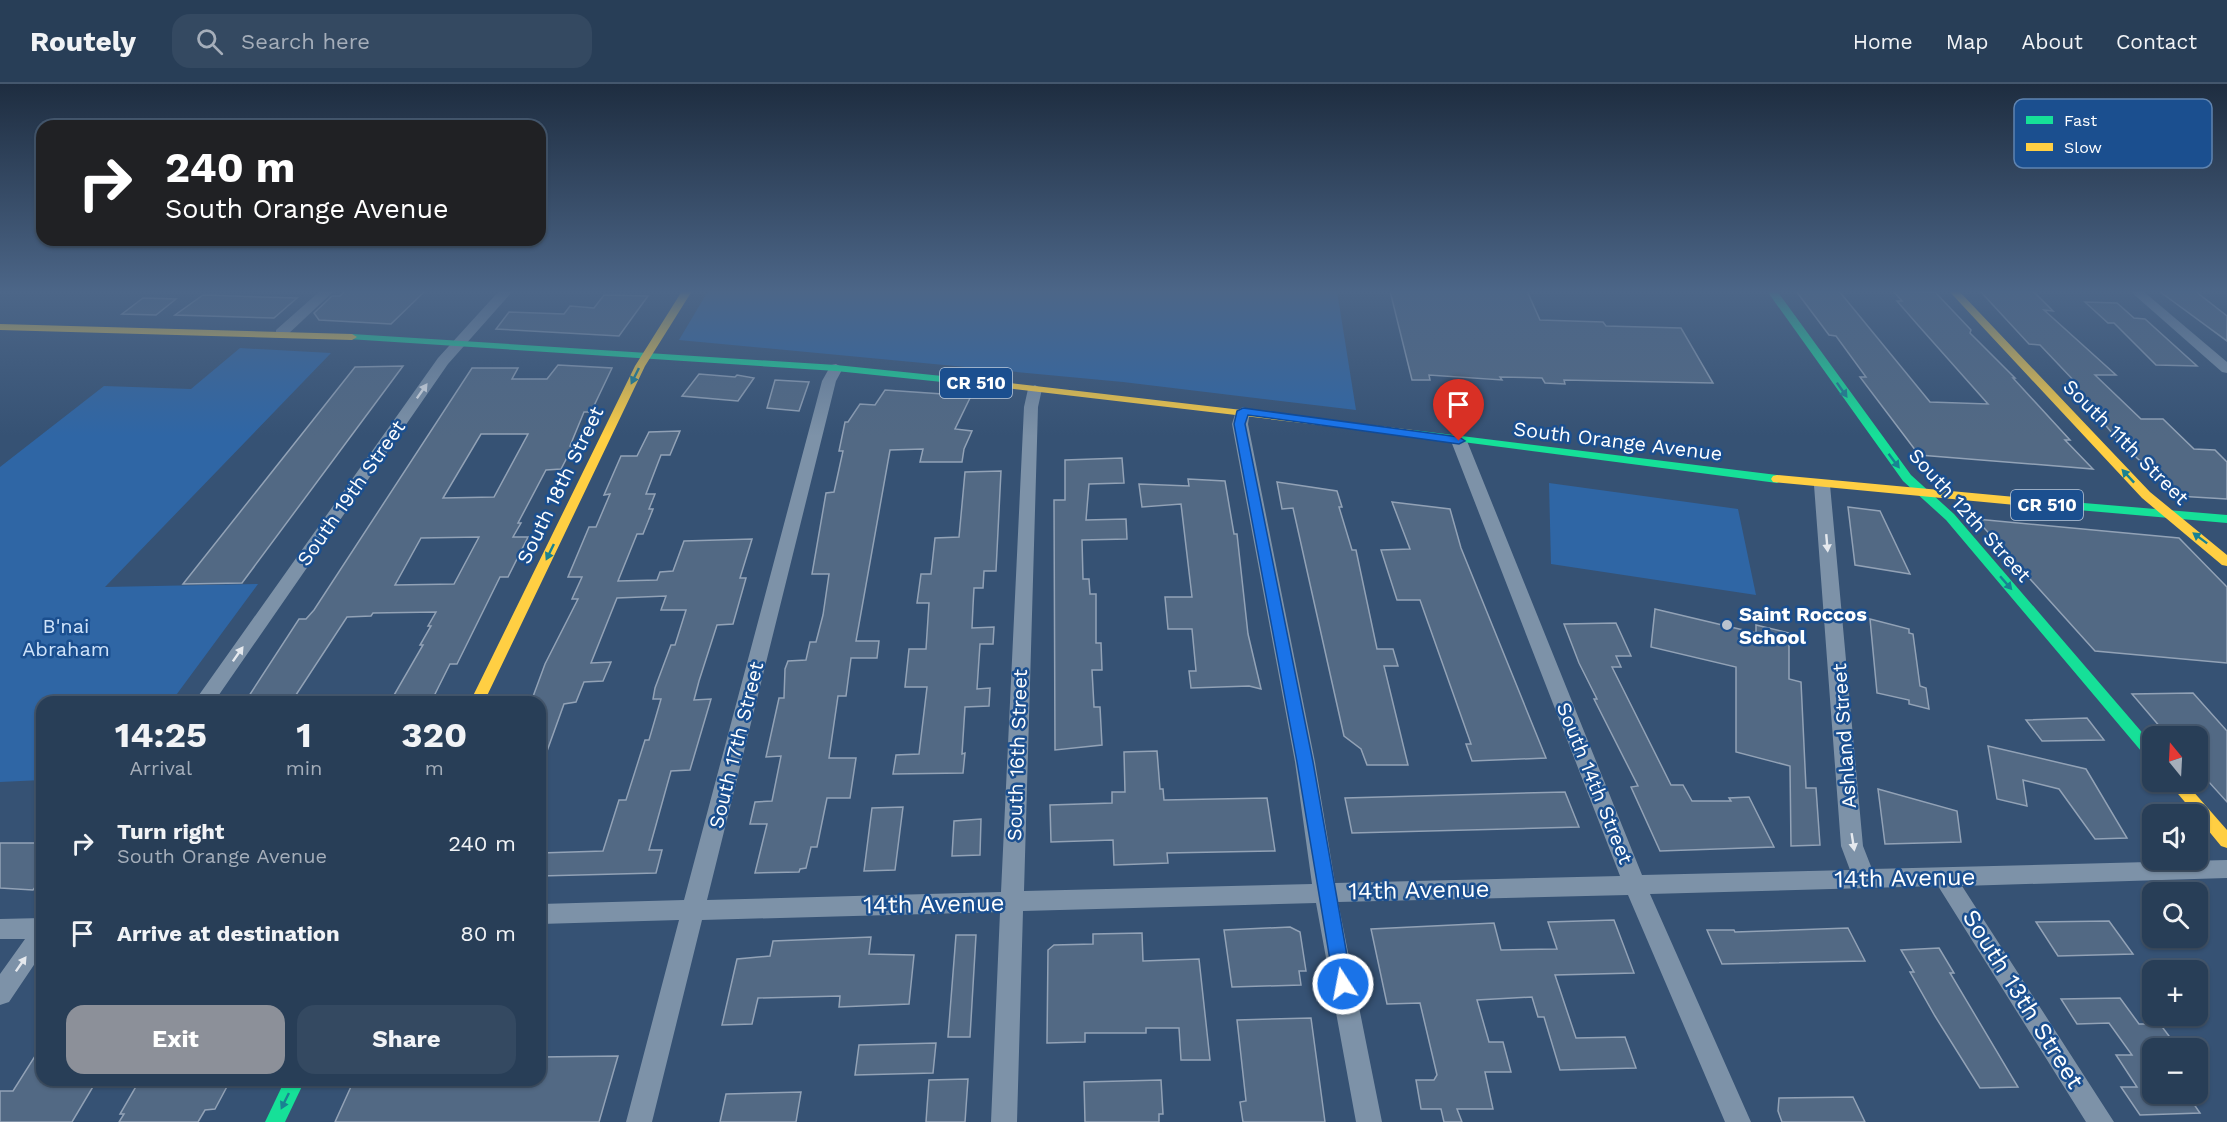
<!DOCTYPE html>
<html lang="en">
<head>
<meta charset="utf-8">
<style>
	body { margin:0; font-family:"Work Sans",sans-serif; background:#344961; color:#f1f3f6; height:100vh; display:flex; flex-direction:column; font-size:22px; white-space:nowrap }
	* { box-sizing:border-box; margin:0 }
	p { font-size:20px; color:#a5aeba }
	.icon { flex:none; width:33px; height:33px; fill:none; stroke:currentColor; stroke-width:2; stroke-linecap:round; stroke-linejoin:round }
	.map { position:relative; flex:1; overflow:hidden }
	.side { position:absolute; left:36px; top:612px; width:510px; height:390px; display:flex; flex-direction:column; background:#283e57; border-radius:18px; box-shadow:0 2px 4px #0004,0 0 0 2px #44576d }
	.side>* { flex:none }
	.hud { position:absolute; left:36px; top:36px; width:510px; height:126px; border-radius:18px; box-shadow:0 2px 4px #0004,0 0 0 2px #44576d; background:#202124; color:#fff; overflow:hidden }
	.needle { width:39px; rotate:342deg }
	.buttons { position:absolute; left:2142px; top:642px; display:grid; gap:12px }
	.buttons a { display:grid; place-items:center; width:66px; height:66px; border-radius:12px; background:#283e57; box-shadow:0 2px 4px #0004,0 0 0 2px #44576d; font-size:30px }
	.pin { position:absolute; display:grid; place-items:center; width:51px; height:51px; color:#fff; margin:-62px -26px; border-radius:50% 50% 50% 0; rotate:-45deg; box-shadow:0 0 6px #0007 }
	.pin .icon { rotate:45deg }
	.me { position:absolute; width:66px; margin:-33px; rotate:349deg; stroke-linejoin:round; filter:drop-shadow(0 0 4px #0008) }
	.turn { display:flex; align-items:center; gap:21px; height:126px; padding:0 30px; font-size:27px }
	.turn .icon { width:78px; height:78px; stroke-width:2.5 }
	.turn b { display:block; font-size:42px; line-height:51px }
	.eta { display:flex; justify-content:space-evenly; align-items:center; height:102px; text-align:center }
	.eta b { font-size:36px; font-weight:700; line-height:42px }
	.primary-button { display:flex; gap:12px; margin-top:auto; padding:12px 30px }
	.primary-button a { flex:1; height:69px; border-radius:18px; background:#8c9099; color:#fff; font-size:24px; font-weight:700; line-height:69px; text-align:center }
	.primary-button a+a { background:#344961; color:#f1f3f6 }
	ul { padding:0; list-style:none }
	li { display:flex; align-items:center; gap:18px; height:90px; padding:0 30px }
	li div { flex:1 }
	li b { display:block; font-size:22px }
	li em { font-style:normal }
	header { display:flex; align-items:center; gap:36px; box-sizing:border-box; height:84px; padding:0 30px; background:#283e57; border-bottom:2px solid #44576d }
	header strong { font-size:28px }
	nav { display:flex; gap:33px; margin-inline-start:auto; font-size:21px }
	.search { width:420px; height:54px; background:#344961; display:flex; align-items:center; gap:15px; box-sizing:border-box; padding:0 21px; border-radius:18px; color:#a5aeba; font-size:22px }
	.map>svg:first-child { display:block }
</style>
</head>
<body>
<header>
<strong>Routely</strong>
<div class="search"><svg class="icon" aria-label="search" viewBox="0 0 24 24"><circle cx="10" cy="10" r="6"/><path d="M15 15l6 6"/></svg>Search here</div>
<nav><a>Home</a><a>Map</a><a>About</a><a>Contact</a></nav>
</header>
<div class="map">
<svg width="2227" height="1038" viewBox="0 0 2227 1038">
	<rect width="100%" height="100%" fill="#365274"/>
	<g fill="#2f66a5">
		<polygon points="708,207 1337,207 1356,326 1123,298 679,256"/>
		<polygon points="240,264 331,269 105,503 258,500 171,618 42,618 42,696 0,698 0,383 104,302 191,305"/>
		<polygon points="1549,399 1738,425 1756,511 1551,480"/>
	</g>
	<g fill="#526984" stroke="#92a2b6" stroke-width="1.5" fill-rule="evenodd">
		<polygon points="346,207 425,207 391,240 319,236 314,229 332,212 340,212"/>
		<polygon points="1390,207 1527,207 1540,236 1603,238 1606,242 1681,244 1713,299 1564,296 1565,300 1545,299 1542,294 1500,293 1502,296 1429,291 1430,296 1412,296"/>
		<polygon points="1796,207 1839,207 1930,318 1988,320 1917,240 1897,217 1902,217 1893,207 1935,208 1971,246 1970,249 2015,294 2013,294 2070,356 2065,356 2093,385 1919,371 1860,293 1866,293 1836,252 1829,251"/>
		<polygon points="1980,207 2033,207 2053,227 2044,226 2116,291 2095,291 2141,335 2163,335 2194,365 2215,366 2227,378 2227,415 2177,412 2116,354 2090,322 2067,300 2078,301 2040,261 2029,260"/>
		<polygon points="2159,207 2195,207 2227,232 2227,257"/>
		<polygon points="203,211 297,214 274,234 175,231"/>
		<polygon points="604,211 648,212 619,252 496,245 509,228 564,230 570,222 594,224"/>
		<polygon points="143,214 176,215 156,231 122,230"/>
		<polygon points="2085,218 2117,219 2134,234 2145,235 2197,282 2156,281 2114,239 2108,239"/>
		<path d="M 558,281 L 612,284 L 591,328 L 584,328 L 570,362 L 573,362 L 561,385 L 546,386 L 518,439 L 521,439 L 513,453 L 528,453 L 508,493 L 500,493 L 457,580 L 450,580 L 431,618 L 390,618 L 423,561 L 420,561 L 431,542 L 428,542 L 436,528 L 373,529 L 371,532 L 347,533 L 292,617 L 245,618 L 299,535 L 306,535 L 314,526 L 472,284 L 518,284 L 512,295 L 547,295 ZM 481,350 L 528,350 L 494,413 L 443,414 ZM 479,453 L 454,500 L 395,501 L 421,454 Z"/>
		<polygon points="403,282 242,499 183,500 355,283"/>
		<polygon points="699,290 735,293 737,291 754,294 738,317 682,312"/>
		<polygon points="775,296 809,298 799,327 767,324"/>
		<polygon points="885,306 971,312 955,345 972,347 964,365 962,378 920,378 923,365 890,366 856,557 879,557 877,574 851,574 846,612 838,612 829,674 856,674 850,714 827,714 817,763 811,763 806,784 800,785 799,788 755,789 767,740 750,740 755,718 772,717 781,672 766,673 779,614 784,614 785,585 788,577 806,576 810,558 816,558 823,531 829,490 812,490 826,409 834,408 843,367 839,367 845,338 848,338 860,320 875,321"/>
		<polygon points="680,347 670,371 661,371 646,410 655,410 649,425 653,425 643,450 637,450 618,497 657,496 660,488 673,487 684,457 752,455 740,494 746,494 733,540 717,541 699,597 694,616 711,615 690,686 671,687 649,766 662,766 656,789 540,792 540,769 603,767 619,716 626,716 645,656 649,656 661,615 653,615 655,604 671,561 675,561 686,526 661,526 666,512 617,514 591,579 611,578 603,597 584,598 576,618 564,620 542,681 540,618 531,618 545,580 578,515 572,515 582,493 568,493 589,443 596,443 610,410 604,411 621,372 637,372 649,348"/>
		<polygon points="1122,374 1124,399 1089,400 1086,436 1126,435 1127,455 1082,456 1083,495 1089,495 1090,510 1096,510 1096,559 1101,559 1102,586 1092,586 1094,623 1100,623 1102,661 1055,666 1054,416 1065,416 1065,376"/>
		<polygon points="1001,387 996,487 984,487 983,504 974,504 973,522 972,544 994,543 993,560 980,560 977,605 990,604 989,622 965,623 962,670 965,669 963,689 893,690 896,671 919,670 927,603 905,603 909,565 926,565 929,519 917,519 921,490 931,490 935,454 959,453 965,388"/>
		<polygon points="1188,395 1225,397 1234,450 1237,450 1248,550 1261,605 1249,602 1191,604 1189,587 1196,587 1192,545 1168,545 1165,513 1192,513 1181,420 1142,423 1139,400 1189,402"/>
		<polygon points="1277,398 1337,407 1342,423 1339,423 1352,466 1356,466 1377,565 1393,565 1398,582 1384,582 1408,681 1367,681 1361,665 1344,652 1293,424 1282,425"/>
		<polygon points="1392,418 1450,425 1461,464 1546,674 1472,677 1466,660 1471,660 1420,516 1397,516 1381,466 1410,465"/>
		<polygon points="1848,423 1880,427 1910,490 1855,481"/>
		<polygon points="1976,435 2179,454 2227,503 2227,579 2095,567"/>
		<polygon points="1655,525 1756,549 1756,541 1789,549 1789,595 1801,598 1806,704 1816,704 1820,761 1791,762 1790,682 1736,668 1736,583 1651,563"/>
		<polygon points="1870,535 1909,545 1909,549 1913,550 1920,602 1926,604 1929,625 1909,620 1909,616 1877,609"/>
		<polygon points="1616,539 1631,572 1616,572 1621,583 1612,583 1671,701 1683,701 1692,717 1731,717 1729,714 1749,713 1774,763 1660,767 1631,703 1638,702 1594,615 1597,615 1579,579 1564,540"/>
		<polygon points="2193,609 2227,647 2227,718 2198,686 2198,652 2167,651 2132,610"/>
		<polygon points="2087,634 2104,656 2042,657 2026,636"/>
		<polygon points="1988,662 2086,685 2127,754 2095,755 2059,705 2023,696 2027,722 1997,715"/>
		<polygon points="1157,667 1160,705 1163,705 1164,716 1267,714 1275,767 1167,769 1168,779 1114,781 1113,756 1051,758 1050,721 1112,719 1112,708 1125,708 1124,668"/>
		<polygon points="1878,705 1957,727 1961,758 1885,760"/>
		<polygon points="1565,708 1579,743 1352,749 1345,714"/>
		<polygon points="903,723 895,786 864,787 872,724"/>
		<polygon points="981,735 980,771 952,772 954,737"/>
		<polygon points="0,759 42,759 42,794 33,806 0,804"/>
		<polygon points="1614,836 1634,889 1555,891 1576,954 1625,953 1636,984 1560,986 1544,933 1538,933 1532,913 1477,916 1489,958 1503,958 1511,988 1485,988 1493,1025 1457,1025 1462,1038 1444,1038 1441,1025 1421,1025 1416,996 1434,996 1437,991 1420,919 1387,920 1371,845 1494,839 1501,866 1557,865 1548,838"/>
		<polygon points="2109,837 2133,870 2058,872 2036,838"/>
		<polygon points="1290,843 1300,848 1306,887 1299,887 1301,901 1232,903 1224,846"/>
		<polygon points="1848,844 1865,877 1722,880 1707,846 1734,846 1735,848"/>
		<polygon points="1142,849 1143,877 1199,875 1210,976 1181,976 1179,944 1146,944 1146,949 1085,949 1085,958 1047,959 1048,866 1054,861 1093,860 1093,850"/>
		<polygon points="956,851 976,851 970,953 948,953"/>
		<polygon points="871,853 869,870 914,871 909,920 839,923 840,912 758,914 752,940 722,941 737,875 770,872 773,857"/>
		<polygon points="1939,864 1954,889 1950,889 2018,1003 1980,1004 1935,932 1910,888 1914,888 1901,866"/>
		<polygon points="2120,914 2139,940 2160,940 2178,964 2152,964 2152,1010 2187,1010 2200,1029 2140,1031 2121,1003 2137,1003 2116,971 2132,971 2109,939 2077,940 2061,915"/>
		<polygon points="1311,934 1325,1038 1243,1038 1240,1018 1246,1017 1237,936"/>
		<polygon points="936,959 933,989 855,991 859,961"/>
		<polygon points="42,961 42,996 97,996 72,1038 0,1038 0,1007 13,1007"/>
		<polygon points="618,972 599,1038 335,1038 354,996 540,996 540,973"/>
		<polygon points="968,995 965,1038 926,1038 929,996"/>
		<polygon points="1161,996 1163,1030 1159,1030 1159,1038 1085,1038 1084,998"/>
		<polygon points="230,997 215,1025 205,1026 198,1038 119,1038 124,1030 120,1030 138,999"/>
		<polygon points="801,1008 796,1038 720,1038 726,1010"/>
		<polygon points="1853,1013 1865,1038 1782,1038 1778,1027 1779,1014"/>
	</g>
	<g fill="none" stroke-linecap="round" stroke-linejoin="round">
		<g fill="#7d92a8" fill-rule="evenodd">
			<polygon points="320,207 334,207 286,252 276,252 276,246"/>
			<polygon points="499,207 513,207 448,280 214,618 194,618 438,274"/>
			<polygon points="2130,207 2143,207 2227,278 2227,289 2222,288"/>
			<polygon points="836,280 843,284 836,297 707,816 1001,808 1024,323 1028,305 1035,301 1042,305 1038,323 1024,807 1312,800 1295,678 1232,340 1236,327 1243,323 1250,327 1248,340 1315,678 1335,799 1620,792 1451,357 1459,352 1467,357 1642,791 1850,786 1841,762 1814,401 1822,396 1830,401 1863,762 1872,785 2227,776 2227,794 1962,802 2114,1038 2086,1038 1938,802 1650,810 1751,1038 1725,1038 1628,811 1338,818 1382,1038 1356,1038 1316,819 1023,827 1017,1038 991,1038 1000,828 702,836 652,1038 626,1038 679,836 540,840 540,820 684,816 822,297 831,281"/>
			<polygon points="42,834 42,869 9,918 0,921 0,890 25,855 0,855 0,835"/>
		</g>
		<g fill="#16e098" fill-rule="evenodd">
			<polygon points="1767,207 1777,207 1911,391 1954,430 2152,660 2152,676 2147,674 1946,436 1903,397"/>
			<polygon points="352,250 836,281 1010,299 1015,302 1010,305 836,287 348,255 347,253"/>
			<polygon points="1413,346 1777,391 1783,395 1777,399 1409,351 1407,349"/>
			<polygon points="2036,415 2227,431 2227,439 2032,422 2030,419"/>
			<polygon points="285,996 305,996 285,1038 265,1038"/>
		</g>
		<g fill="#ffcf43" fill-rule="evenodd">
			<polygon points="682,207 692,207 645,282 484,618 470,618 635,282"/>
			<polygon points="1949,207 1959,207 2150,408 2227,471 2227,482 2222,481 2142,414"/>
			<polygon points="0,240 352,250 357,253 352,256 0,246"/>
			<polygon points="1010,299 1413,346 1419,349 1413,352 1006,304 1005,302"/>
			<polygon points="1777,391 2036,415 2042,419 2036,423 1773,398 1771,395 1773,392"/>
			<polygon points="2168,698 2185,698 2227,746 2227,764 2221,762 2198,734 2198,730 2195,730"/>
		</g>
	</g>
	<defs><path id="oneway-solid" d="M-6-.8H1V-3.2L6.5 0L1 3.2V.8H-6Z" transform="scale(1.5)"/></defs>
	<g fill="#198292">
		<use href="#oneway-solid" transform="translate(635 292) rotate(116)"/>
		<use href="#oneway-solid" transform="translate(1842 306) rotate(55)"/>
		<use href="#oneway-solid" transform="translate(1894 377) rotate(53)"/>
		<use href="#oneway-solid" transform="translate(2128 392) rotate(-133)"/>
		<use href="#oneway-solid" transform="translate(2200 454) rotate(-143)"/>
		<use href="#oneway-solid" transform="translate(550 468) rotate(116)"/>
		<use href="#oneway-solid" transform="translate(2006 499) rotate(49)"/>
		<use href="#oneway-solid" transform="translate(285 1017) rotate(116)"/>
	</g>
	<g fill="#e5e9ee">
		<use href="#oneway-solid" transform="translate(422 307) rotate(-55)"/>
		<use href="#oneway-solid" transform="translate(1827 459) rotate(85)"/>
		<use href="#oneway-solid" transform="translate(238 570) rotate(-55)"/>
		<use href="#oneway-solid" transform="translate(1853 758) rotate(81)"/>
		<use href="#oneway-solid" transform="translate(21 880) rotate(-55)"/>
	</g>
	<linearGradient id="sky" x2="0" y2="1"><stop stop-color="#1e2d40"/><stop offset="0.59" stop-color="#4c6688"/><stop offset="1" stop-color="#4c6688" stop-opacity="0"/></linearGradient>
	<rect width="2227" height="352" fill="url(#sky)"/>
	<polygon fill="#1a73e8" stroke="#114b97" stroke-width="1.5" points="1243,324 1459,353 1465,357 1459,360 1248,331 1245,340 1313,678 1352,900 1349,906 1343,909 1336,906 1334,900 1297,678 1234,340 1237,327"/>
	<circle fill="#b9c2ce" stroke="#1b4f8f" stroke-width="2" cx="1727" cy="541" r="6"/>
	<g text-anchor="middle" stroke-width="5" stroke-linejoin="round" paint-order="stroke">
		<g fill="#1b4f8f" stroke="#bbcadd" stroke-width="1.5">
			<rect x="940" y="284" width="72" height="30" rx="4.5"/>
			<rect x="2011" y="406" width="72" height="30" rx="4.5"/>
		</g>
		<g font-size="18" font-weight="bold" fill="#fff">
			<text x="976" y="305">CR 510</text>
			<text x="2047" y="427">CR 510</text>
		</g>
		<g font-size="20" fill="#fff" stroke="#1b4f8f">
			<text transform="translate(1618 357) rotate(7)" y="7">South Orange Avenue</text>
			<text transform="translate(2126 358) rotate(45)" y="7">South 11th Street</text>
			<text transform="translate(560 401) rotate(-64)" y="7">South 18th Street</text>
			<text transform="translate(351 409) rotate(-55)" y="7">South 19th Street</text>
			<text transform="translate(1970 431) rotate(48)" y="7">South 12th Street</text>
			<text transform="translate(1844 652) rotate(-94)" y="7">Ashland Street</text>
			<text transform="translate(736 661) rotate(-76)" y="7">South 17th Street</text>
			<text transform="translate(1017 671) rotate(-88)" y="7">South 16th Street</text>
			<text transform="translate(1595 699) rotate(68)" y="7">South 14th Street</text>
		</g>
		<g font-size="20" font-weight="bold" fill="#fff" stroke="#1b4f8f" text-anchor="start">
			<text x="1739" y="537">Saint Roccos<tspan x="1739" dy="23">School</tspan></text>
		</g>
		<g font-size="20" fill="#cfe3fa" stroke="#1b4f8f">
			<text x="66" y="549">B'nai<tspan x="66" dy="23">Abraham</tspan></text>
		</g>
		<g font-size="24" fill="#fff" stroke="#1b4f8f">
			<text transform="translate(1905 794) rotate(-1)" y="8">14th Avenue</text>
			<text transform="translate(1419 806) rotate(-1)" y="8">14th Avenue</text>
			<text transform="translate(934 820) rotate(-1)" y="8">14th Avenue</text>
			<text transform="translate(2023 915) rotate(58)" y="8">South 13th Street</text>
		</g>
	</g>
	<rect x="2014" y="15" width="198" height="69" rx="9" fill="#1b4f8f" stroke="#5f84b1" stroke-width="1.5"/>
	<rect x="2026" y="32" width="27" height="8" fill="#16e098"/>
	<rect x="2026" y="59" width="27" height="8" fill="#ffcf43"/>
	<g font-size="16" fill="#fff">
		<text x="2064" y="42">Fast</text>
		<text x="2064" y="69">Slow</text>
	</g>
</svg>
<div class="buttons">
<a><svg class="needle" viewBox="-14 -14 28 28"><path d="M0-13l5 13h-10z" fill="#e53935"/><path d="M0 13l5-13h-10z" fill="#a5aeba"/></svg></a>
<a><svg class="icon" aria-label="sound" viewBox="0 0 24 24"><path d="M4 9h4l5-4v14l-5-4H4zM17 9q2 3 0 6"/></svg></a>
<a><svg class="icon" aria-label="search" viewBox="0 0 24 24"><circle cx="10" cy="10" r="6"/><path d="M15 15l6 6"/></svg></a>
<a>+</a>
<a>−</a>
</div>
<div class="pin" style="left:1459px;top:357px;background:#d93025"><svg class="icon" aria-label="arrive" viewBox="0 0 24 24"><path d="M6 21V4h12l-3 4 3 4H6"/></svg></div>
<svg class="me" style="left:1343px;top:900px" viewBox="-20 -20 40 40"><circle r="17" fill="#1a73e8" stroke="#fff" stroke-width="3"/><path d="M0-11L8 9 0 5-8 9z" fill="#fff"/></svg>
<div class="hud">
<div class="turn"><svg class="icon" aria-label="right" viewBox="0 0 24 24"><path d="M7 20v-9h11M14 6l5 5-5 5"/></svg><div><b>240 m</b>South Orange Avenue</div></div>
</div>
<section class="side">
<div class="eta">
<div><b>14:25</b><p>Arrival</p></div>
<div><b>1</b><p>min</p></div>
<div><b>320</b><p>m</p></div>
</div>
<ul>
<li><svg class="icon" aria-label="right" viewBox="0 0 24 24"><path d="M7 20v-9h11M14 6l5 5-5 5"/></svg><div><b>Turn right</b><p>South Orange Avenue</p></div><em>240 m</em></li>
<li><svg class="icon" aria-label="arrive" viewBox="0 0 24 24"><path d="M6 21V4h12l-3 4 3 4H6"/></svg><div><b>Arrive at destination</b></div><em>80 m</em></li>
</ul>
<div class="primary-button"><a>Exit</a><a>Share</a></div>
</section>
</div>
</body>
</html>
